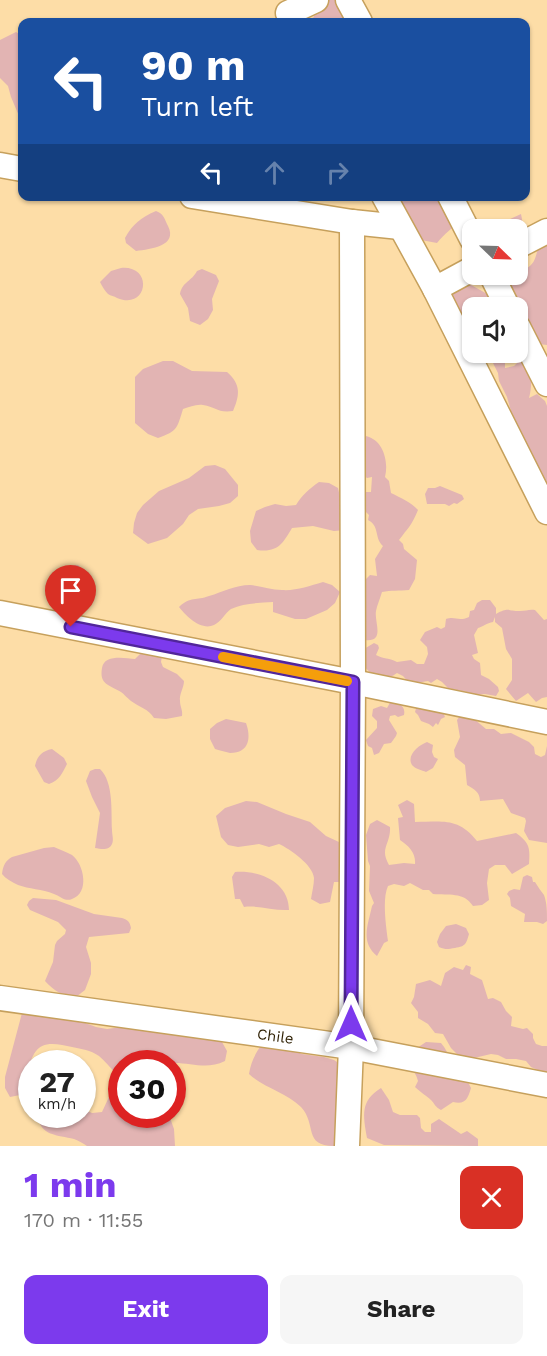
<!DOCTYPE html>
<html lang="en">
<head>
<meta charset="utf-8">
<style>
	body { margin:0; font-family:"Work Sans",sans-serif; background:#f6f6f6; color:#222; height:100vh; display:flex; flex-direction:column; font-size:22px; white-space:nowrap }
	* { box-sizing:border-box; margin:0 }
	p { font-size:20px; color:#767676 }
	.icon { flex:none; width:33px; height:33px; fill:none; stroke:currentColor; stroke-width:2; stroke-linecap:round; stroke-linejoin:round }
	.map { position:relative; height:1146px; overflow:hidden }
	.sheet { display:flex; flex-direction:column; background:#fff; flex:1 }
	.sheet>* { flex:none }
	.guide { position:absolute; left:18px; top:18px; width:512px; height:183px; border-radius:12px; box-shadow:0 2px 4px #0004; background:#1a4fa0; color:#fff; overflow:hidden }
	.needle { width:39px; rotate:113deg }
	.fabs { position:absolute; left:462px; top:219px; display:grid; gap:12px }
	.fabs a { display:grid; place-items:center; width:66px; height:66px; border-radius:12px; background:#fff; box-shadow:0 2px 4px #0004; font-size:30px }
	.speed { position:absolute; left:18px; top:1050px; display:flex; gap:12px; font-size:30px; font-weight:700; text-align:center }
	.speed>* { display:grid; place-content:center; width:78px; height:78px; border-radius:50%; background:#fff; box-shadow:0 2px 4px #0004; line-height:1 }
	.speed small { font-size:15px; font-weight:400 }
	.speed .limit { border:9px solid #d22; background:#fff; color:#111 }
	.pin { position:absolute; display:grid; place-items:center; width:51px; height:51px; color:#fff; margin:-62px -26px; border-radius:50% 50% 50% 0; rotate:-45deg; box-shadow:0 0 6px #0007 }
	.pin .icon { rotate:45deg }
	.me { position:absolute; width:66px; margin:-33px; rotate:0deg; stroke-linejoin:round; filter:drop-shadow(0 0 4px #0008) }
	.turn { display:flex; align-items:center; gap:21px; height:126px; padding:0 24px; font-size:27px }
	.turn .icon { width:78px; height:78px; stroke-width:2.5 }
	.turn b { display:block; font-size:42px; line-height:51px }
	.lanes { display:flex; align-items:center; height:57px; padding:0 24px; background:#0003; justify-content:center; gap:30px; direction:ltr }
	.lanes .off { opacity:.35 }
	.round { display:grid; place-items:center; flex:none; width:63px; height:63px; border-radius:12px; background:#f6f6f6 }
	.summary { display:flex; align-items:center; justify-content:space-between; height:102px; padding:0 24px }
	h1 { font-size:36px; font-weight:700; line-height:45px; color:#7c3aed }
	.primary-button { display:flex; gap:12px; margin-top:auto; padding:12px 24px }
	.primary-button a { flex:1; height:69px; border-radius:12px; background:#7c3aed; color:#fff; font-size:24px; font-weight:700; line-height:69px; text-align:center }
	.primary-button a+a { background:#f6f6f6; color:#222 }
	.map>svg:first-child { display:block }
</style>
</head>
<body>
<div class="map">
<svg width="547" height="1146" viewBox="0 0 547 1146">
	<rect width="100%" height="100%" fill="#fddda7"/>
	<g fill="#e2b4b3">
		<polygon points="323,0 342,0 366,22 313,22 313,18"/>
		<polygon points="16,32 22,36 22,123 11,97 8,86 0,78 0,40"/>
		<path d="M 376,197 L 457,197 L 461,219 C 453,228 444,234 437,243 L 421,240 L 412,221 Z"/>
		<path d="M 156,211 C 164,214 164,218 168,226 C 178,246 151,249 136,251 L 126,243 L 125,238 C 133,224 140,218 156,211 Z"/>
		<polygon points="521,214 523,225 516,229 489,229"/>
		<path d="M 547,240 L 547,345 L 538,344 L 533,328 L 527,322 L 526,316 L 519,314 L 506,284 L 512,282 L 515,275 L 518,274 L 518,273 C 520,270 524,269 527,268 C 536,263 536,254 539,245 Z"/>
		<path d="M 121,268 C 154,265 148,311 117,298 C 114,296 111,296 108,294 C 105,291 102,286 100,282 L 111,271 Z"/>
		<path d="M 202,269 L 216,275 L 219,281 L 212,299 L 213,310 L 208,319 L 200,325 L 190,321 L 188,308 L 180,294 C 182,282 192,281 197,271 Z"/>
		<polygon points="464,281 489,295 498,307 472,308 472,337 447,300 455,288"/>
		<path d="M 482,353 L 497,353 L 505,363 L 505,368 L 514,366 L 519,361 L 528,364 C 532,375 532,387 529,398 L 537,394 L 545,401 L 547,406 L 547,486 L 543,476 L 530,476 L 510,422 L 511,411 L 507,397 L 499,381 L 498,373 L 493,363 Z"/>
		<path d="M 163,361 L 173,361 L 192,371 L 227,372 C 241,384 240,395 233,411 C 217,413 216,407 203,405 C 196,404 190,407 183,409 C 177,428 178,431 158,438 L 148,434 L 135,423 L 135,377 L 143,369 Z"/>
		<path d="M 366,436 C 383,440 389,461 385,477 L 389,481 L 391,493 C 401,498 411,502 418,510 C 412,525 408,528 399,540 L 403,544 L 404,549 L 417,560 L 415,579 L 409,590 C 399,591 391,590 382,592 C 380,599 377,605 376,611 C 374,622 386,643 364,640 L 363,582 L 370,575 L 377,576 L 375,559 L 383,546 C 374,538 380,526 368,520 L 369,515 L 362,508 L 365,492 L 371,492 L 372,477 L 367,478 L 360,472 L 355,446 Z"/>
		<polygon points="215,465 225,469 238,485 238,496 230,503 219,506 198,509 189,515 183,524 167,538 148,544 133,533 134,523 137,513 143,505 159,491 189,478 205,466"/>
		<path d="M 319,482 L 329,483 L 338,488 L 343,510 L 345,530 L 334,531 L 313,526 L 292,528 C 283,543 278,553 257,550 L 251,542 L 250,531 L 256,511 L 265,507 L 275,504 L 286,506 L 296,505 C 302,495 309,489 319,482 Z"/>
		<polygon points="440,486 462,495 464,499 457,504 454,503 449,506 445,504 427,504 425,494 428,488 435,488"/>
		<path d="M 78,565 L 85,573 C 84,587 83,593 71,602 L 61,599 L 53,593 L 51,577 C 60,569 66,566 78,565 Z"/>
		<path d="M 323,582 L 332,585 L 340,592 L 335,603 L 327,610 L 306,619 L 295,619 L 273,612 L 273,602 C 259,603 244,603 231,609 C 225,613 221,622 214,625 C 201,631 186,616 179,607 C 191,596 196,601 209,596 C 223,592 235,585 250,585 C 260,586 271,590 282,590 C 296,591 309,586 323,582 Z"/>
		<path d="M 482,600 L 490,600 L 496,608 L 496,614 C 509,607 507,611 520,611 C 526,611 529,609 535,610 L 544,620 L 547,619 L 547,697 L 542,698 L 536,702 L 528,693 L 516,701 L 506,689 L 512,680 L 512,659 L 506,649 L 502,628 L 495,622 L 495,617 L 493,622 C 487,623 482,627 478,628 L 474,635 L 478,653 L 472,655 L 474,659 L 480,663 L 481,675 L 489,679 L 498,687 L 499,691 L 496,696 L 485,694 L 474,695 L 467,692 L 448,688 L 442,682 L 437,679 L 431,683 L 428,681 L 410,684 L 403,676 L 397,673 C 383,683 374,678 364,666 L 364,649 L 374,643 L 378,645 L 379,648 L 376,655 C 383,659 390,658 397,662 L 411,660 L 417,664 L 424,664 L 428,654 L 427,647 L 420,640 L 425,632 L 437,627 L 441,629 L 445,627 L 446,619 C 456,616 458,622 469,617 L 470,611 L 474,610 L 477,603 Z"/>
		<path d="M 147,647 L 162,656 L 161,662 L 163,667 L 177,674 L 184,681 C 184,688 179,694 180,701 C 180,707 183,710 182,716 L 166,719 L 154,718 C 149,709 139,707 131,701 C 127,698 124,694 121,692 C 110,685 99,685 102,668 C 104,654 125,658 135,659 Z"/>
		<path d="M 391,701 C 399,702 406,707 404,715 L 398,717 L 395,715 L 390,716 L 389,720 L 397,733 L 396,736 L 391,743 L 384,744 L 379,753 L 374,755 L 372,748 L 368,746 L 366,740 L 377,728 L 377,721 L 372,716 L 373,709 L 381,706 L 387,708 Z"/>
		<polygon points="417,705 442,710 445,717 441,719 438,725 436,723 433,727 429,724 421,721 418,715 415,712"/>
		<path d="M 467,713 L 486,729 L 494,729 L 501,734 L 511,733 L 529,742 L 534,747 L 535,754 L 541,757 L 545,755 L 547,746 L 547,843 L 529,840 L 524,831 L 526,821 L 525,818 L 511,813 L 503,799 L 480,801 C 480,792 474,789 467,785 L 465,765 L 455,757 L 454,750 L 460,737 L 457,720 L 460,716 Z"/>
		<path d="M 226,719 L 246,723 C 251,737 250,753 230,753 C 225,752 219,750 215,749 L 210,739 L 210,729 L 217,723 Z"/>
		<path d="M 427,742 L 433,745 L 432,752 L 434,757 L 438,759 L 433,768 L 426,772 C 422,770 415,769 412,765 C 406,755 419,745 427,742 Z"/>
		<path d="M 52,749 L 64,758 L 67,764 C 63,772 59,781 49,784 L 44,782 L 35,766 C 37,756 42,751 52,749 Z"/>
		<path d="M 95,769 L 100,769 C 114,782 111,813 112,830 C 112,835 114,840 112,844 C 109,851 101,849 95,848 L 100,813 L 92,797 L 86,781 L 90,771 Z"/>
		<path d="M 407,800 L 414,804 L 415,822 C 442,822 458,817 477,841 L 516,833 C 530,843 530,848 529,864 L 512,874 L 505,865 L 495,865 L 489,869 L 487,883 L 489,900 L 482,905 L 473,906 C 463,891 449,896 433,894 L 429,890 L 423,890 L 410,883 L 404,886 L 394,884 L 388,886 C 382,899 386,926 388,941 L 384,943 L 377,956 C 360,942 368,925 372,906 L 374,903 L 369,891 L 370,866 L 368,861 L 366,835 L 370,824 L 377,820 L 390,827 C 391,844 379,848 389,865 L 404,863 L 415,864 C 416,853 409,846 400,840 L 398,818 L 403,817 L 398,805 Z"/>
		<path d="M 246,801 L 257,802 L 286,814 L 310,822 L 326,836 L 352,848 L 343,882 L 334,882 L 330,902 L 320,904 L 311,899 C 312,892 314,885 314,878 C 313,865 290,849 279,844 L 269,847 L 259,844 L 238,847 L 228,845 L 221,837 L 216,816 L 225,808 Z"/>
		<path d="M 54,847 C 60,850 67,852 72,855 C 84,864 90,893 72,899 C 65,902 60,896 54,894 C 42,889 29,889 18,885 C 12,882 6,879 2,874 C 3,866 5,861 12,857 L 44,848 Z"/>
		<path d="M 235,872 C 259,870 289,882 289,910 C 274,911 258,905 244,907 L 240,899 L 235,899 L 232,877 Z"/>
		<path d="M 527,875 L 532,877 L 533,882 L 535,882 C 538,887 541,891 544,895 C 547,903 547,912 547,921 L 543,924 L 537,922 L 524,922 L 525,914 L 511,906 L 510,898 L 507,894 L 509,891 L 514,889 L 520,890 L 523,877 Z"/>
		<path d="M 33,898 L 56,900 L 94,914 L 122,918 C 128,920 130,922 131,928 L 129,933 L 89,937 L 86,947 L 91,963 L 91,974 L 85,990 L 76,997 C 63,996 54,991 45,981 L 53,962 L 55,945 L 57,941 L 65,934 L 66,930 L 58,922 L 30,910 L 27,905 L 29,901 Z"/>
		<path d="M 456,924 L 466,928 L 469,934 C 466,944 466,946 455,948 C 448,949 446,950 439,947 L 437,942 L 440,934 L 446,926 Z"/>
		<polygon points="466,965 471,967 470,974 482,980 488,999 493,998 501,1002 506,1011 512,1017 511,1026 523,1029 527,1028 533,1034 533,1038 536,1044 542,1046 547,1046 547,1074 531,1067 526,1061 516,1059 506,1059 498,1055 491,1054 474,1058 461,1058 451,1048 443,1034 435,1033 428,1024 418,1018 418,1012 411,1003 414,997 416,984 430,980 441,986 445,973 454,967 463,970"/>
		<path d="M 22,1013 L 72,1018 L 96,1027 L 107,1029 L 128,1026 L 202,1035 L 222,1042 L 227,1051 L 225,1061 C 207,1070 193,1063 174,1063 C 157,1063 139,1064 122,1064 L 122,1114 L 169,1115 L 174,1129 L 175,1146 L 87,1146 C 83,1143 79,1141 74,1139 C 58,1135 39,1136 38,1115 L 82,1114 L 83,1109 L 92,1113 L 102,1112 L 115,1084 L 115,1073 C 110,1067 105,1061 99,1056 C 90,1050 82,1049 72,1047 C 59,1045 43,1039 34,1054 C 29,1062 23,1085 20,1095 L 10,1097 L 5,1088 L 5,1077 Z"/>
		<path d="M 426,1042 L 441,1043 C 446,1049 448,1054 451,1060 C 458,1069 466,1077 471,1088 C 468,1098 466,1105 453,1102 L 441,1110 C 435,1107 435,1104 431,1100 C 427,1096 420,1092 415,1087 L 418,1081 C 415,1068 408,1071 408,1054 Z"/>
		<path d="M 262,1044 L 282,1045 L 302,1054 L 324,1057 L 334,1060 L 343,1066 L 341,1137 L 334,1146 C 303,1146 317,1124 301,1107 C 286,1092 264,1088 249,1074 C 251,1062 255,1054 262,1044 Z"/>
		<path d="M 381,1088 L 389,1100 L 393,1112 L 400,1115 L 417,1115 L 420,1118 L 421,1128 L 425,1132 L 431,1132 L 431,1124 L 439,1119 L 461,1134 L 467,1131 L 478,1139 L 478,1146 L 384,1145 L 367,1138 C 363,1115 360,1101 381,1088 Z"/>
	</g>
	<g fill="none" stroke-linecap="round" stroke-linejoin="round">
		<g stroke="#c6a05c" stroke-width="27">
			<g id="street">
				<polyline points="348,0 360,22"/>
				<polyline points="288,13 316,0"/>
				<polyline points="0,165 22,169"/>
				<polyline points="192,196 352,222 400,227"/>
				<polyline points="384,196 435,289 547,512"/>
				<polyline points="450,196 472,239"/>
				<polyline points="518,246 547,231"/>
				<polyline points="491,274 508,308"/>
				<polyline points="435,289 472,269"/>
				<polyline points="518,327 547,384"/>
				<polyline points="0,613 353,682 547,722"/>
				<path id="s1" d="M 0,998 L 351,1047 L 547,1085"/>
				<polyline points="347,1146 351,1047 353,682 352,222"/>
			</g>
		</g>
		<use href="#street" stroke="#fff" stroke-width="24"/>
	</g>
	<g fill="none" stroke-linecap="round" stroke-linejoin="round">
		<g stroke="#51269a" stroke-width="15">
			<polyline id="route" points="71,627 353,682 351,1024"/>
		</g>
		<use href="#route" stroke="#7c3aed" stroke-width="10"/>
		<polyline stroke="#f59e0b" stroke-width="10" points="223,657 347,681"/>
	</g>
	<g text-anchor="middle" stroke-width="6" stroke-linejoin="round" paint-order="stroke">
		<g font-size="15" fill="#2e1f02" stroke="#fdedd2">
			<text dy="5" stroke="none"><textPath href="#s1" startOffset="278">Chile</textPath></text>
		</g>
	</g>
</svg>
<div class="fabs">
<a><svg class="needle" viewBox="-14 -14 28 28"><path d="M0-13l5 13h-10z" fill="#e53935"/><path d="M0 13l5-13h-10z" fill="#767676"/></svg></a>
<a><svg class="icon" aria-label="sound" viewBox="0 0 24 24"><path d="M4 9h4l5-4v14l-5-4H4zM17 9q2 3 0 6"/></svg></a>
</div>
<div class="speed"><div>27<small>km/h</small></div><div class="limit">30</div></div>
<div class="pin" style="left:71px;top:627px;background:#d93025"><svg class="icon" aria-label="arrive" viewBox="0 0 24 24"><path d="M6 21V4h12l-3 4 3 4H6"/></svg></div>
<svg class="me" style="left:351px;top:1024px" viewBox="-20 -20 40 40"><path d="M0-17L14 15 0 8-14 15z" fill="#7c3aed" stroke="#fff" stroke-width="4"/></svg>
<div class="guide">
<div class="turn"><svg class="icon" aria-label="left" viewBox="0 0 24 24"><path d="M17 20v-9H6M10 6l-5 5 5 5"/></svg><div><b>90 m</b>Turn left</div></div>
<div class="lanes"><svg class="icon" aria-label="left" viewBox="0 0 24 24"><path d="M17 20v-9H6M10 6l-5 5 5 5"/></svg><svg class="icon off" aria-label="ahead" viewBox="0 0 24 24"><path d="M12 20V5M6 11l6-6 6 6"/></svg><svg class="icon off" aria-label="right" viewBox="0 0 24 24"><path d="M7 20v-9h11M14 6l5 5-5 5"/></svg></div>
</div>
</div>
<section class="sheet">
<div class="summary"><div><h1>1 min</h1><p>170 m · 11:55</p></div><a class="round" style="background:#d93025;color:#fff"><svg class="icon" aria-label="close" viewBox="0 0 24 24"><path d="M6 6l12 12M18 6L6 18"/></svg></a></div>
<div class="primary-button"><a>Exit</a><a>Share</a></div>
</section>
</body>
</html>
